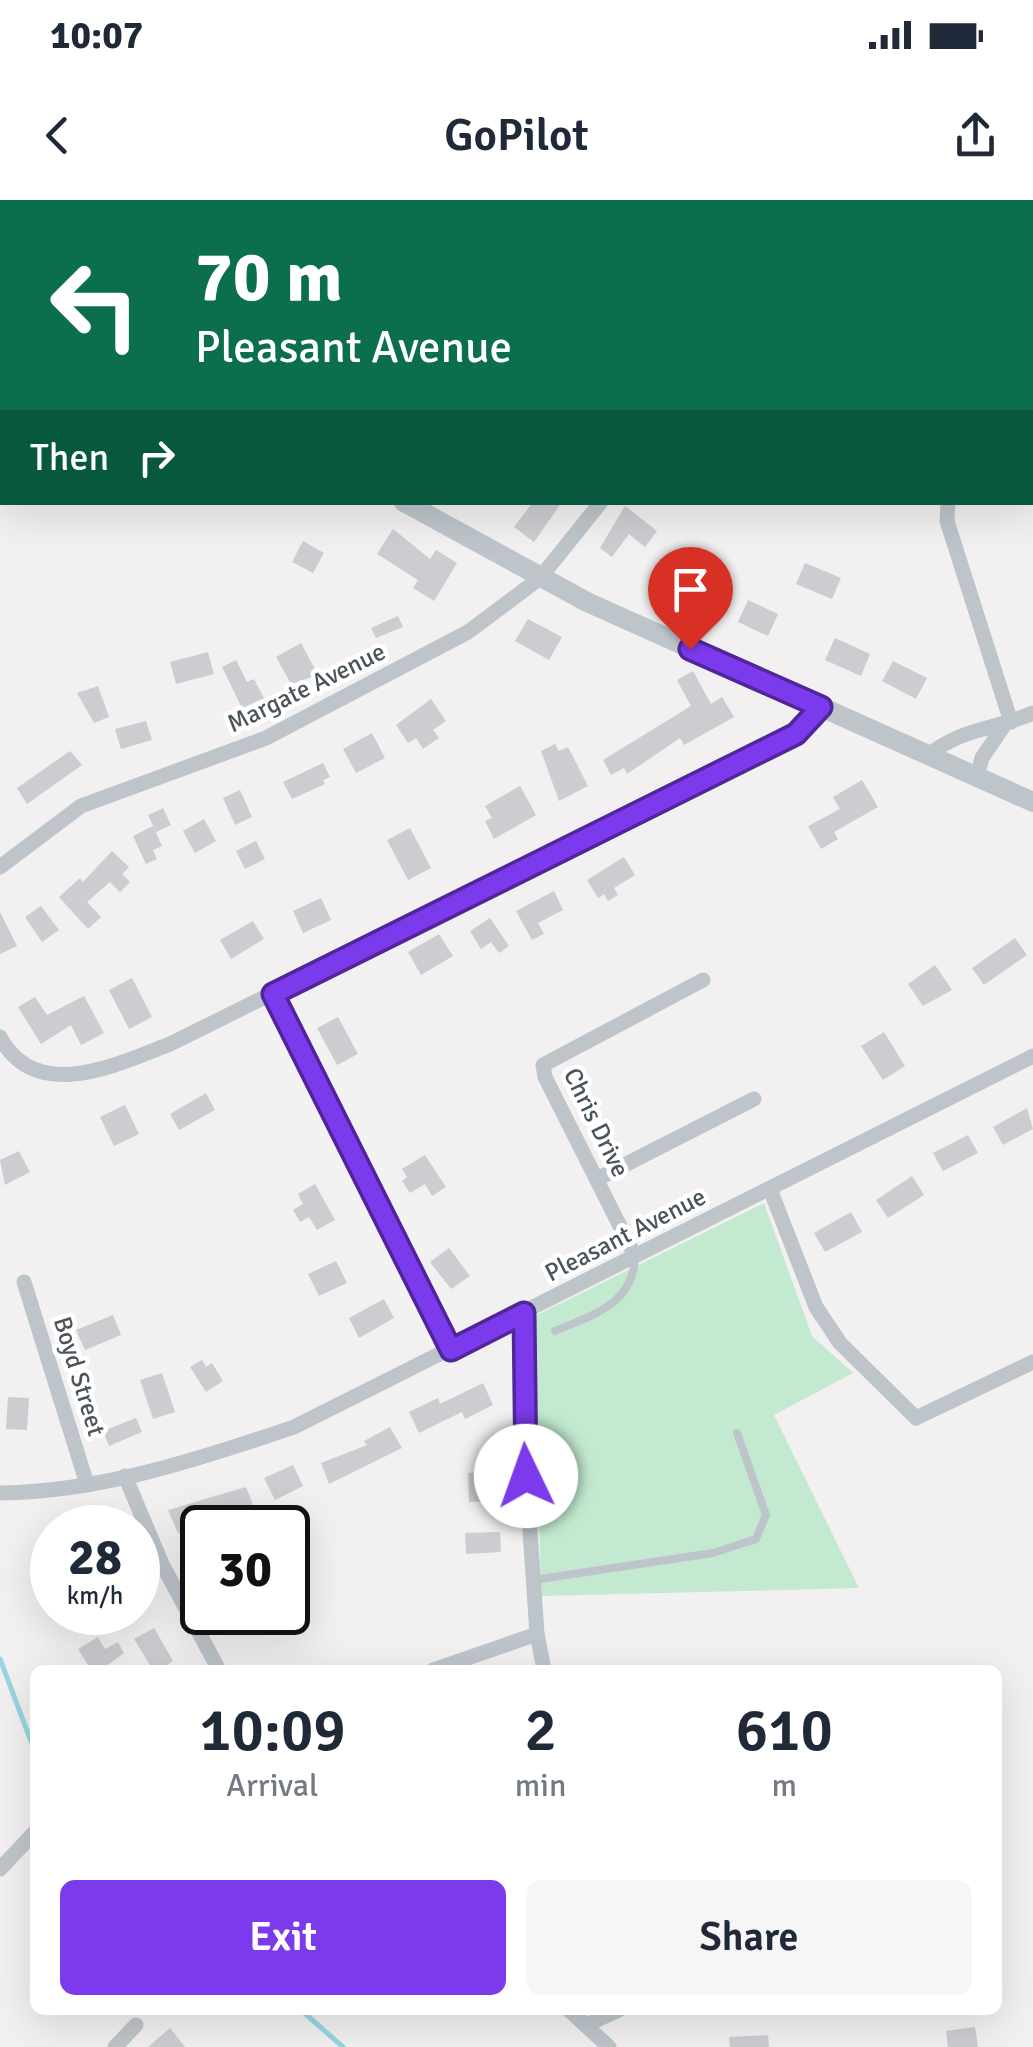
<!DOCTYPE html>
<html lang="en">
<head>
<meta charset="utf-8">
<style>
	body { margin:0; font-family:Signika,sans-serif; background:#f6f6f7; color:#1f2937; height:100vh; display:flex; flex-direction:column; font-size:38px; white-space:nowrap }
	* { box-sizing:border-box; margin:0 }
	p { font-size:32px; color:#747a83 }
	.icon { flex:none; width:55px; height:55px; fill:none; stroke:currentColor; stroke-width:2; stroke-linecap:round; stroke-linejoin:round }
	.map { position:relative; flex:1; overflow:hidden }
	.panel { position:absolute; left:30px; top:1465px; width:972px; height:350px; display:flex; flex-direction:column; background:#fff; border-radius:15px; box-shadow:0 10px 40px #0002 }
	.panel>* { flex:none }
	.guide { position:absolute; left:0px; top:0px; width:1035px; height:305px; box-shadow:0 10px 40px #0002; background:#0b6e4f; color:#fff; overflow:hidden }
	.speed { position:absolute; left:30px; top:1305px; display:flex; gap:20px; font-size:50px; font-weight:700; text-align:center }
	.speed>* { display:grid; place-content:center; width:130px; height:130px; border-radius:50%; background:#fff; box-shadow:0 10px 40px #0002; line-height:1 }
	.speed small { font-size:25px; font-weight:400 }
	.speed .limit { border:5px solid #111; border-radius:15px; background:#fff; color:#111 }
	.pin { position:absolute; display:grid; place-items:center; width:85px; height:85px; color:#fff; margin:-102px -42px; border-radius:50% 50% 50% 0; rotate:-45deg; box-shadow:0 0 10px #0007 }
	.pin .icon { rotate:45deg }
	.me { position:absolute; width:110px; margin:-55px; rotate:357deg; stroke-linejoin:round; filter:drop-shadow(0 0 8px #0008) }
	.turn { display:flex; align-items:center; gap:35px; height:210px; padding:0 30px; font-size:45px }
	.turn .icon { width:130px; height:130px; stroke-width:2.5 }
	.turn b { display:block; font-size:70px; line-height:85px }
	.then { display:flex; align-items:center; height:95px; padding:0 30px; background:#0003; gap:20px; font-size:38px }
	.eta { display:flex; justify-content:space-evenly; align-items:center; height:170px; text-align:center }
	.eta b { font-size:60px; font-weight:600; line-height:70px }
	.action { display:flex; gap:20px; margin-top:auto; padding:20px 30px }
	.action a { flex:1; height:115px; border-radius:15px; background:#7c3aed; color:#fff; font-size:40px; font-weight:600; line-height:115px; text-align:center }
	.action a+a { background:#f6f6f7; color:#1f2937 }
	.status { display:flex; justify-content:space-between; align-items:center; height:70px; padding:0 50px; background:#fff; direction:ltr }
	.status svg { height:28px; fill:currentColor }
	header { display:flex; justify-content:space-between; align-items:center; height:130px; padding:0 30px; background:#fff; font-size:45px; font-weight:600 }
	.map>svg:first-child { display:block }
</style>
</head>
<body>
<div class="status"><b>10:07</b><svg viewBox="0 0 49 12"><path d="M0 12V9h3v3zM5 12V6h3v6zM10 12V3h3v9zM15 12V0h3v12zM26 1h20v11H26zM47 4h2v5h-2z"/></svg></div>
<header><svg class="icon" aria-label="back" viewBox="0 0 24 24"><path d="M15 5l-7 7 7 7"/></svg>GoPilot<svg class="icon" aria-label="share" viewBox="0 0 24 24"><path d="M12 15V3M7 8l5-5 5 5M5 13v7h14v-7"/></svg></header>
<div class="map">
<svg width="1033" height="1847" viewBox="0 0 1033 1847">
	<rect width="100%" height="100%" fill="#f2f0f0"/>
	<polygon fill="#c3ead0" points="764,1003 812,1136 853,1173 774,1215 859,1388 541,1396 535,1116"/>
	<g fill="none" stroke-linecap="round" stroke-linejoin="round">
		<g stroke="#96d7e2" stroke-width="5">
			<polyline points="1032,79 1033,79"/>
			<polyline points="0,1459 35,1552"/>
			<polyline points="301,1810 343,1847"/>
		</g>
	</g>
	<g fill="#cbcdd1">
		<polygon points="533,302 562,302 534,342 514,327"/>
		<polygon points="625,306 657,331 645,347 629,334 612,357 600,348"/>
		<polygon points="393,329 430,359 436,350 457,363 434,401 413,388 418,380 377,354"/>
		<polygon points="303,341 324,353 313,373 292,362"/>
		<polygon points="661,363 697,381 688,400 652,382"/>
		<polygon points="805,363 841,378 832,399 796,384"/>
		<polygon points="748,400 778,414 768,436 738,422"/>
		<polygon points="398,416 403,427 376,438 371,428"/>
		<polygon points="528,419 562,437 549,460 515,441"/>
		<polygon points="835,438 870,454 861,476 825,460"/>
		<polygon points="301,443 318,475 291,484 276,457"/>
		<polygon points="208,452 214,474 176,484 170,462"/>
		<polygon points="236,460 247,482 254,479 264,498 242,508 222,467"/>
		<polygon points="893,461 927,478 916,499 882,481"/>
		<polygon points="693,471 711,504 722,497 734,517 684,545 680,538 627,574 624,568 611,575 603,560 691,506 677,480"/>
		<polygon points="98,486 109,517 94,523 77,493"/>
		<polygon points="431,499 446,521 433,530 439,538 423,549 416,538 408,543 396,525"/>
		<polygon points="146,521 152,540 121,549 115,529"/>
		<polygon points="372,533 385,558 356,573 343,549"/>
		<polygon points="555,544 559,551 568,547 588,586 559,601 541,551"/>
		<polygon points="70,551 82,565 27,604 17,588"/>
		<polygon points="323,563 330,577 323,580 325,584 292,599 283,582"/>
		<polygon points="862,580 878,607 834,632 838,639 821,649 808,626 840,609 833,597"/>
		<polygon points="520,586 536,615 494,639 485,621 492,618 485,606"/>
		<polygon points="240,590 252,617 235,625 223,598"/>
		<polygon points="163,608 171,625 156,632 148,615"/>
		<polygon points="204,619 216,641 195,653 183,631"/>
		<polygon points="153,626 162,646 153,650 157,659 146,664 133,636"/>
		<polygon points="410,628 431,668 408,680 387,640"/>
		<polygon points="256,641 265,659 245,669 236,651"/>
		<polygon points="112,651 129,667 122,674 130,682 120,692 110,682 87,702 101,717 88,729 59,697 80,678 83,682"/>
		<polygon points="624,657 635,675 614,688 618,695 608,701 604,694 598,698 587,680"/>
		<polygon points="554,691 563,710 538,723 544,734 532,740 516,711"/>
		<polygon points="321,698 331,720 303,733 293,711"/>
		<polygon points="41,706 59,730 42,742 25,717"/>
		<polygon points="0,712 17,746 0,754"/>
		<polygon points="490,718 509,746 499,753 491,742 481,749 470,731"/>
		<polygon points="253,721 264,739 231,759 220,740"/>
		<polygon points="439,734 453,756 421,775 408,752"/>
		<polygon points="1015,738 1027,755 984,785 972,768"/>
		<polygon points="935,765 952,790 923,806 908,784"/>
		<polygon points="132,778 152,817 129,829 109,790"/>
		<polygon points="84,796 104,833 81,845 71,825 41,844 18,807 35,797 47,815"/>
		<polygon points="338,817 358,854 337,865 317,828"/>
		<polygon points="884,832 905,866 883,880 861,846"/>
		<polygon points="206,893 215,910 179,930 170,914"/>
		<polygon points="125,905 139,934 114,946 100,917"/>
		<polygon points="1027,908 1033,929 1003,945 993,927"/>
		<polygon points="968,935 978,953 943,971 933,953"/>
		<polygon points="19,951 30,972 5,985 0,960"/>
		<polygon points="425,955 446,987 432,996 425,984 410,993 402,981 407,977 402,969"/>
		<polygon points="912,976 924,995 888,1018 876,1000"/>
		<polygon points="315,984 335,1020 317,1030 309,1017 300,1022 293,1010 303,1004 298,994"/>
		<polygon points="851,1012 862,1032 825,1052 814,1033"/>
		<polygon points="449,1048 470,1076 451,1089 430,1062"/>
		<polygon points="336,1061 347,1083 319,1096 308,1074"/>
		<polygon points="384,1099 394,1118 359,1138 349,1118"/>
		<polygon points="113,1115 121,1135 85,1150 76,1130"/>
		<polygon points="202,1160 206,1167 212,1163 223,1181 206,1192 190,1167"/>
		<polygon points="162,1173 175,1212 153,1219 140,1180"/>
		<polygon points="483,1183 493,1205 465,1219 462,1212 419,1233 409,1212 438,1198 440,1204"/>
		<polygon points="8,1197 29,1198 27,1230 6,1229"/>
		<polygon points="136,1218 142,1232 109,1246 103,1231"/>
		<polygon points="390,1227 402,1248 329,1284 321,1263 367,1245 364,1241"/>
		<polygon points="293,1265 303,1286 275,1300 264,1278"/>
		<polygon points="492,1271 494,1301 469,1302 468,1273"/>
		<polygon points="246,1287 253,1305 178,1333 168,1310"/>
		<polygon points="500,1332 501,1352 466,1354 465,1333"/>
		<polygon points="154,1428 173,1461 158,1470 153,1470 134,1439"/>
		<polygon points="98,1437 105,1449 118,1442 124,1453 101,1470 91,1470 78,1449"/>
		<polygon points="975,1827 978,1847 948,1847 946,1831"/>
		<polygon points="170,1828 185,1847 148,1847"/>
		<polygon points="768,1835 769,1847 730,1847 729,1837"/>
	</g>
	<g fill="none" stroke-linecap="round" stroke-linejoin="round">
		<g stroke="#bdc5cb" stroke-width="8">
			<path d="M 555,1131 C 593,1115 634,1104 635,1056"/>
			<polyline points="533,1380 713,1353 756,1339 766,1315 737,1233"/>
		</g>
		<g stroke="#bdc5cb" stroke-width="15">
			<polyline points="479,0 479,2"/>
			<polyline points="44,2 45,0"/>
			<polyline points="318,2 320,0"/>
			<polyline points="574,2 577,0"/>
			<polyline points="1032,265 1033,264"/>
			<polyline points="948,302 947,321 1011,522"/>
			<path d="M 928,555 C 967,526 991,531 1033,513"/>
			<polyline points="977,576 982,558 1003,527"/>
			<polyline points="0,667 81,606 266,538 468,432 540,378 601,302"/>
			<polyline points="273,794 451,1151"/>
			<path d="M 0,837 C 36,904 116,865 170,844 L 797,534 L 821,507"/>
			<polyline points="597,979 754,899"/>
			<polyline points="770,989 816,1107 840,1143 916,1218 1033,1162"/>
			<polyline points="635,1056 545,877 543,865 703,780"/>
			<polyline points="24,1082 87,1284"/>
			<polyline points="525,1113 524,1242 537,1434 544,1470"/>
			<polyline points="125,1276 162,1364 219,1470"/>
			<path d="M 0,1293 C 100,1292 200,1259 294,1227 L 1033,856"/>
			<polyline points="433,1470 537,1434"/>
			<polyline points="0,1669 35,1632"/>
			<polyline points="569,1810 609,1847"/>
			<polyline points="588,1824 619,1810"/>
			<polyline points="115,1847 136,1825"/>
		</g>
		<g stroke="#bdc5cb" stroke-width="20">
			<polyline points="0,72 2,73"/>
			<polyline points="404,302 587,402 1033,602"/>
		</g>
	</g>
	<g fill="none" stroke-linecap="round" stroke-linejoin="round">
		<g stroke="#51269a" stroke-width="25">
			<polyline id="route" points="526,1276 524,1113 451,1150 273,794 796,534 821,507 690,449"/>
		</g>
		<use href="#route" stroke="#7c3aed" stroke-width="18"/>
	</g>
	<g text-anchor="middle" stroke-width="9" stroke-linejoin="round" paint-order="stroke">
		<g font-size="25" fill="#4a545b" stroke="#fff">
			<text transform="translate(306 487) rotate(-26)" y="9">Margate Avenue</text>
			<text transform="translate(597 922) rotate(64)" y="9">Chris Drive</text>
			<text transform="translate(625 1034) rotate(-27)" y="9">Pleasant Avenue</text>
			<text transform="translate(80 1176) rotate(73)" y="9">Boyd Street</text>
		</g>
	</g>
</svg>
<div class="speed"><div>28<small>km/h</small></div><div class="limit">30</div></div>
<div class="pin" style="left:690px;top:449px;background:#d93025"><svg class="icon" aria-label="arrive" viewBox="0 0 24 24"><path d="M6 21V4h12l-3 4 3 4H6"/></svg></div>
<svg class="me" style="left:526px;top:1276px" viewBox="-20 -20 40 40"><circle r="19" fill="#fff"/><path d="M0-13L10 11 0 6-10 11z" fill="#7c3aed"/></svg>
<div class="guide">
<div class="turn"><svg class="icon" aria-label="left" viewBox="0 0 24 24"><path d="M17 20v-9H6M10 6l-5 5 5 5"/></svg><div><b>70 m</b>Pleasant Avenue</div></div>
<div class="then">Then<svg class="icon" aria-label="right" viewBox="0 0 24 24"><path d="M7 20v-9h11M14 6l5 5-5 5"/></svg></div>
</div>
<section class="panel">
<div class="eta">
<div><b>10:09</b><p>Arrival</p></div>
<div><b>2</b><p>min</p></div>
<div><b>610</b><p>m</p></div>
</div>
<div class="action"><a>Exit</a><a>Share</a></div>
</section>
</div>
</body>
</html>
